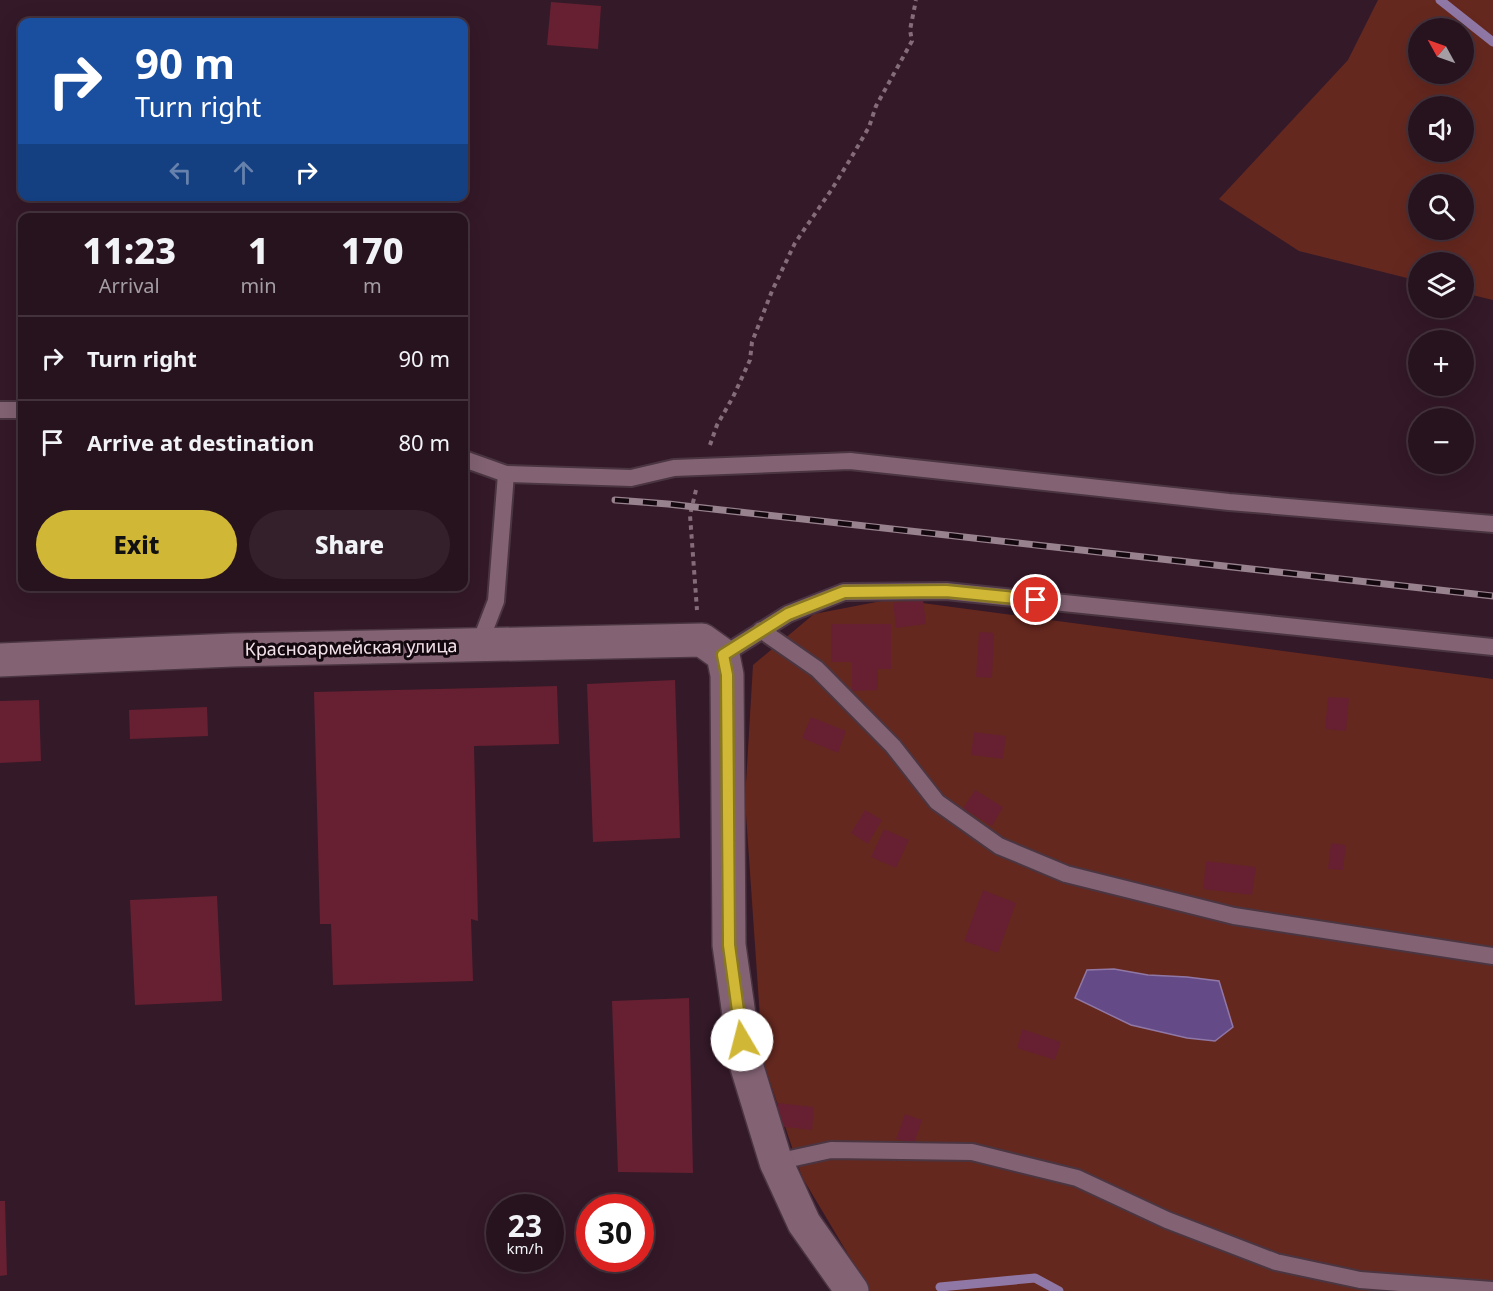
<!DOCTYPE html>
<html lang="en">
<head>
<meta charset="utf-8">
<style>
	body { margin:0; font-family:"Noto Sans",sans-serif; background:#33202b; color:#f1f3f6; height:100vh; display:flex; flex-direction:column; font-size:22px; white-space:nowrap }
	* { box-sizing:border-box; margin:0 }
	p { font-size:20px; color:#a49ea4 }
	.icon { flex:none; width:33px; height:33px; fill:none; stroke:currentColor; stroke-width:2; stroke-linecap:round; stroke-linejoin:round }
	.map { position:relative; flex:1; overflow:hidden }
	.sheet { position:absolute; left:18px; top:213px; width:450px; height:378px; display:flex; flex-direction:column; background:#27131e; border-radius:12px; box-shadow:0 6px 24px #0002,0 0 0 2px #43323c }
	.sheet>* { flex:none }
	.banner { position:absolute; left:18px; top:18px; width:450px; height:183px; border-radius:12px; box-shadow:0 6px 24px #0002,0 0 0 2px #43323c; background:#1a4fa0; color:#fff; overflow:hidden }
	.needle { width:39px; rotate:310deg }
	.fabs { position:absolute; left:1408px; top:18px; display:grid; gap:12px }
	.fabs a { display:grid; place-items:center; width:66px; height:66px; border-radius:50%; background:#27131e; box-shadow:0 6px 24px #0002,0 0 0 2px #43323c; font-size:30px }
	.speed { position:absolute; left:486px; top:1194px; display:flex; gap:12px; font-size:30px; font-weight:700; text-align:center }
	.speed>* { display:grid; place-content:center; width:78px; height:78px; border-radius:50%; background:#27131e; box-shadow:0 6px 24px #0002,0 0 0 2px #43323c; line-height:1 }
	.speed small { font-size:15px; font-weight:400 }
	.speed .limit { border:9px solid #d22; background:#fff; color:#111 }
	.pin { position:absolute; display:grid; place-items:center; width:51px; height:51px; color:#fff; margin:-26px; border:3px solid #fff; border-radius:50%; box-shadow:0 2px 6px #0007 }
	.me { position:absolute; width:66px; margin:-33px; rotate:352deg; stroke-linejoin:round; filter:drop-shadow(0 0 4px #0008) }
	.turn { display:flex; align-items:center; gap:21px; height:126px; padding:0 18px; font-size:27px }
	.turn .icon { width:78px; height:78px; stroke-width:2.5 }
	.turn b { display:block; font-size:42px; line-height:51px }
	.lanes { display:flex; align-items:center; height:57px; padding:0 18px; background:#0003; justify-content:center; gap:30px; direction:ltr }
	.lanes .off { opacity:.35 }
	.eta { display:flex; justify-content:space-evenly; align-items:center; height:102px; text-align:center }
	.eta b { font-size:36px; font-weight:800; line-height:42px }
	.action { display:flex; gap:12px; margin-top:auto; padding:12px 18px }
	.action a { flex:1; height:69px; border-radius:36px; background:#d1b736; color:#111; font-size:24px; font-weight:800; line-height:69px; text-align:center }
	.action a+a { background:#33202b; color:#f1f3f6 }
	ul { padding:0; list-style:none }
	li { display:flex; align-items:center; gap:18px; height:84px; padding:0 18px; border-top:2px solid #43323c }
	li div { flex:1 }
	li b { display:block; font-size:22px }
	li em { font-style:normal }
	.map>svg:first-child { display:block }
</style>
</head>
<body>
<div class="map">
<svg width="1493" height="1291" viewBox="0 0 1493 1291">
	<rect width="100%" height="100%" fill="#341928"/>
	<g fill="#65281f" fill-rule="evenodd">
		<path d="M 1378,0 L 1493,0 L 1493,300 L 1464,293 L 1464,262 L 1419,262 L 1419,281 L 1299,251 L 1219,199 L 1348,60 ZM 1419,28 L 1464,28 L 1464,74 L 1419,74 ZM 1419,106 L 1464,106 L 1464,152 L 1419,152 ZM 1419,184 L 1464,184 L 1464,230 L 1419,230 Z"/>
		<polygon points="892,599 1493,679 1493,1291 870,1291 802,1177 763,1061 745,800 753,665 814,614"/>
	</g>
	<polygon fill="#654a88" stroke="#9078a6" stroke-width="1.5" points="1114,969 1148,975 1187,977 1219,981 1233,1027 1215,1041 1187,1038 1131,1025 1075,998 1087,970"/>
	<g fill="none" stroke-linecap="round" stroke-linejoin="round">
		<g stroke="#9078a6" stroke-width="9">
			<polyline points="1440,0 1493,42"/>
			<polyline points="940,1287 1035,1278 1059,1291"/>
		</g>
	</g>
	<g fill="#662031">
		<polygon points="551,2 601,6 598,49 547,45"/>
		<polygon points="923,599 926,624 896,628 893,603"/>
		<polygon points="831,624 891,624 891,669 878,669 878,690 852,691 852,662 831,662"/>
		<polygon points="979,632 994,633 992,678 976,677"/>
		<polygon points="675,680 680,838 593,842 587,684"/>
		<polygon points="557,686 559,744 474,746 478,921 471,919 473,981 333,985 331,924 320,924 314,692"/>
		<polygon points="1328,697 1349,698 1346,731 1325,729"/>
		<polygon points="39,700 41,761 0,763 0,701"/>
		<polygon points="207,707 208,736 130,739 129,710"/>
		<polygon points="811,717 846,731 838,753 802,738"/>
		<polygon points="974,732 1006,736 1003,759 971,755"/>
		<polygon points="975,790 1003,807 992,826 963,808"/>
		<polygon points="865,810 882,820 868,844 851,833"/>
		<polygon points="884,829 909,840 896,868 871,857"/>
		<polygon points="1331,843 1346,845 1343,870 1328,869"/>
		<polygon points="1206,861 1256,867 1252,895 1203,889"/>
		<polygon points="983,890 1016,903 998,953 964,941"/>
		<polygon points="217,896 222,1001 135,1005 130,900"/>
		<polygon points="689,998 693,1173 618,1172 612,1001"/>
		<polygon points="1022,1029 1061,1042 1055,1060 1017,1048"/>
		<polygon points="778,1103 814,1107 812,1130 776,1126"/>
		<polygon points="905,1114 922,1120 914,1144 896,1139"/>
		<polygon points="0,1201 5,1201 7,1275 0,1276"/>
	</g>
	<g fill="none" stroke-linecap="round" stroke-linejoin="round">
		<g stroke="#4a3541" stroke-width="20">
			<g id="service">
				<polyline points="0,410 22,410"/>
				<polyline points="464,459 506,474 496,601 479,645"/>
				<polyline points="506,474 631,478 674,468 850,461 1229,502 1493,524"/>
				<polyline points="761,630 817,669 893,746 937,802 999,846 1066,874 1234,916 1493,956"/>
				<polyline points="723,655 788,614 844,592 946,591 1493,647"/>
				<polyline points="776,1162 831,1150 972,1152 1077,1178 1167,1220 1276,1262 1360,1280 1493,1290"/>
			</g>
		</g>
		<g stroke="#4a3541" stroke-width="36">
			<polyline id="minor" points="0,660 233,650 702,640 723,655 727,675 729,945 746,1064 776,1162 804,1223 852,1291"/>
		</g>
		<g stroke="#846d79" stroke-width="4" stroke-dasharray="4.5 4.5" stroke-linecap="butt">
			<polyline points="710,445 717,425 733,397 750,360 752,342 772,291 795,243 832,189 851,158 869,127 876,106 912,41 910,30 916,0"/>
			<polyline points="696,490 690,515 697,610"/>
		</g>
		<use href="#service" stroke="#826273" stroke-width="16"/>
		<use href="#minor" stroke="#826273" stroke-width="33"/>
		<g stroke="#98828e" stroke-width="7">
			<polyline id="rail" points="615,500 668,504 1493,596"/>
		</g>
		<use href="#rail" stroke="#14080f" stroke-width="4.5" stroke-dasharray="14" stroke-linecap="butt"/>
	</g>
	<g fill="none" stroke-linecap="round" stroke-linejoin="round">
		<g stroke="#887723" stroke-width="15">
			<polyline id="route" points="742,1040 729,945 727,675 723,655 788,614 844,592 946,591 1036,600"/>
		</g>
		<use href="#route" stroke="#d1b736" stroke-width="10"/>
	</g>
	<g text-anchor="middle" stroke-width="6" stroke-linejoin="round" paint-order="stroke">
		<g font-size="18" fill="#f4e2eb" stroke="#14080f">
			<text transform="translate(351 648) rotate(-1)" y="6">Красноармейская улица</text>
		</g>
	</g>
</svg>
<div class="fabs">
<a><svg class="needle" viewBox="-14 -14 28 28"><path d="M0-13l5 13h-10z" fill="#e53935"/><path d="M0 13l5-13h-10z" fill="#a49ea4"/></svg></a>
<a><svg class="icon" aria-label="sound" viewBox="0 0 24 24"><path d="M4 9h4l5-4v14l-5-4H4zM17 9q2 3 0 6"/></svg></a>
<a><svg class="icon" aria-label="search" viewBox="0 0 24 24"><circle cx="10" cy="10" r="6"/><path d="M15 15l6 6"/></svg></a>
<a><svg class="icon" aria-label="layers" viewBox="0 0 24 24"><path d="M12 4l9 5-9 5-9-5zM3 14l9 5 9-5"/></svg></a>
<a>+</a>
<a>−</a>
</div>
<div class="speed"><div>23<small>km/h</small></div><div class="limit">30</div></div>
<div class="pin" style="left:1036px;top:600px;background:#d93025"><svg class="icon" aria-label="arrive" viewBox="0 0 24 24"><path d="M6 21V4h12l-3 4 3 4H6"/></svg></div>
<svg class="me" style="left:742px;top:1040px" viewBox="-20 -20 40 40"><circle r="19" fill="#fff"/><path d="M0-13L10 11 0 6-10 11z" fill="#d1b736"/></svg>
<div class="banner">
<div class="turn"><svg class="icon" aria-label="right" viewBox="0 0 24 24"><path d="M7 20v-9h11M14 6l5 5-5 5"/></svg><div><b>90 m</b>Turn right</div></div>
<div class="lanes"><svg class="icon off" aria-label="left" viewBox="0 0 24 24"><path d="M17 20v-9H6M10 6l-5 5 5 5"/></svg><svg class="icon off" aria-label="ahead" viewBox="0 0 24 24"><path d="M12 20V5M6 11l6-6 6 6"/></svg><svg class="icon" aria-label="right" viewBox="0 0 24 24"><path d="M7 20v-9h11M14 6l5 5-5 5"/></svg></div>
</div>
<section class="sheet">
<div class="eta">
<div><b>11:23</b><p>Arrival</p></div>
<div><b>1</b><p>min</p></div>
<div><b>170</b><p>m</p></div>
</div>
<ul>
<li><svg class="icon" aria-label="right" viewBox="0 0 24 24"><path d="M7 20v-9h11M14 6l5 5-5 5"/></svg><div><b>Turn right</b></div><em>90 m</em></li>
<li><svg class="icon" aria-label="arrive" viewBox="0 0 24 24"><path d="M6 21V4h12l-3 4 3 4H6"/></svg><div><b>Arrive at destination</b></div><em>80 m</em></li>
</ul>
<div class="action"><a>Exit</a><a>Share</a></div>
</section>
</div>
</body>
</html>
